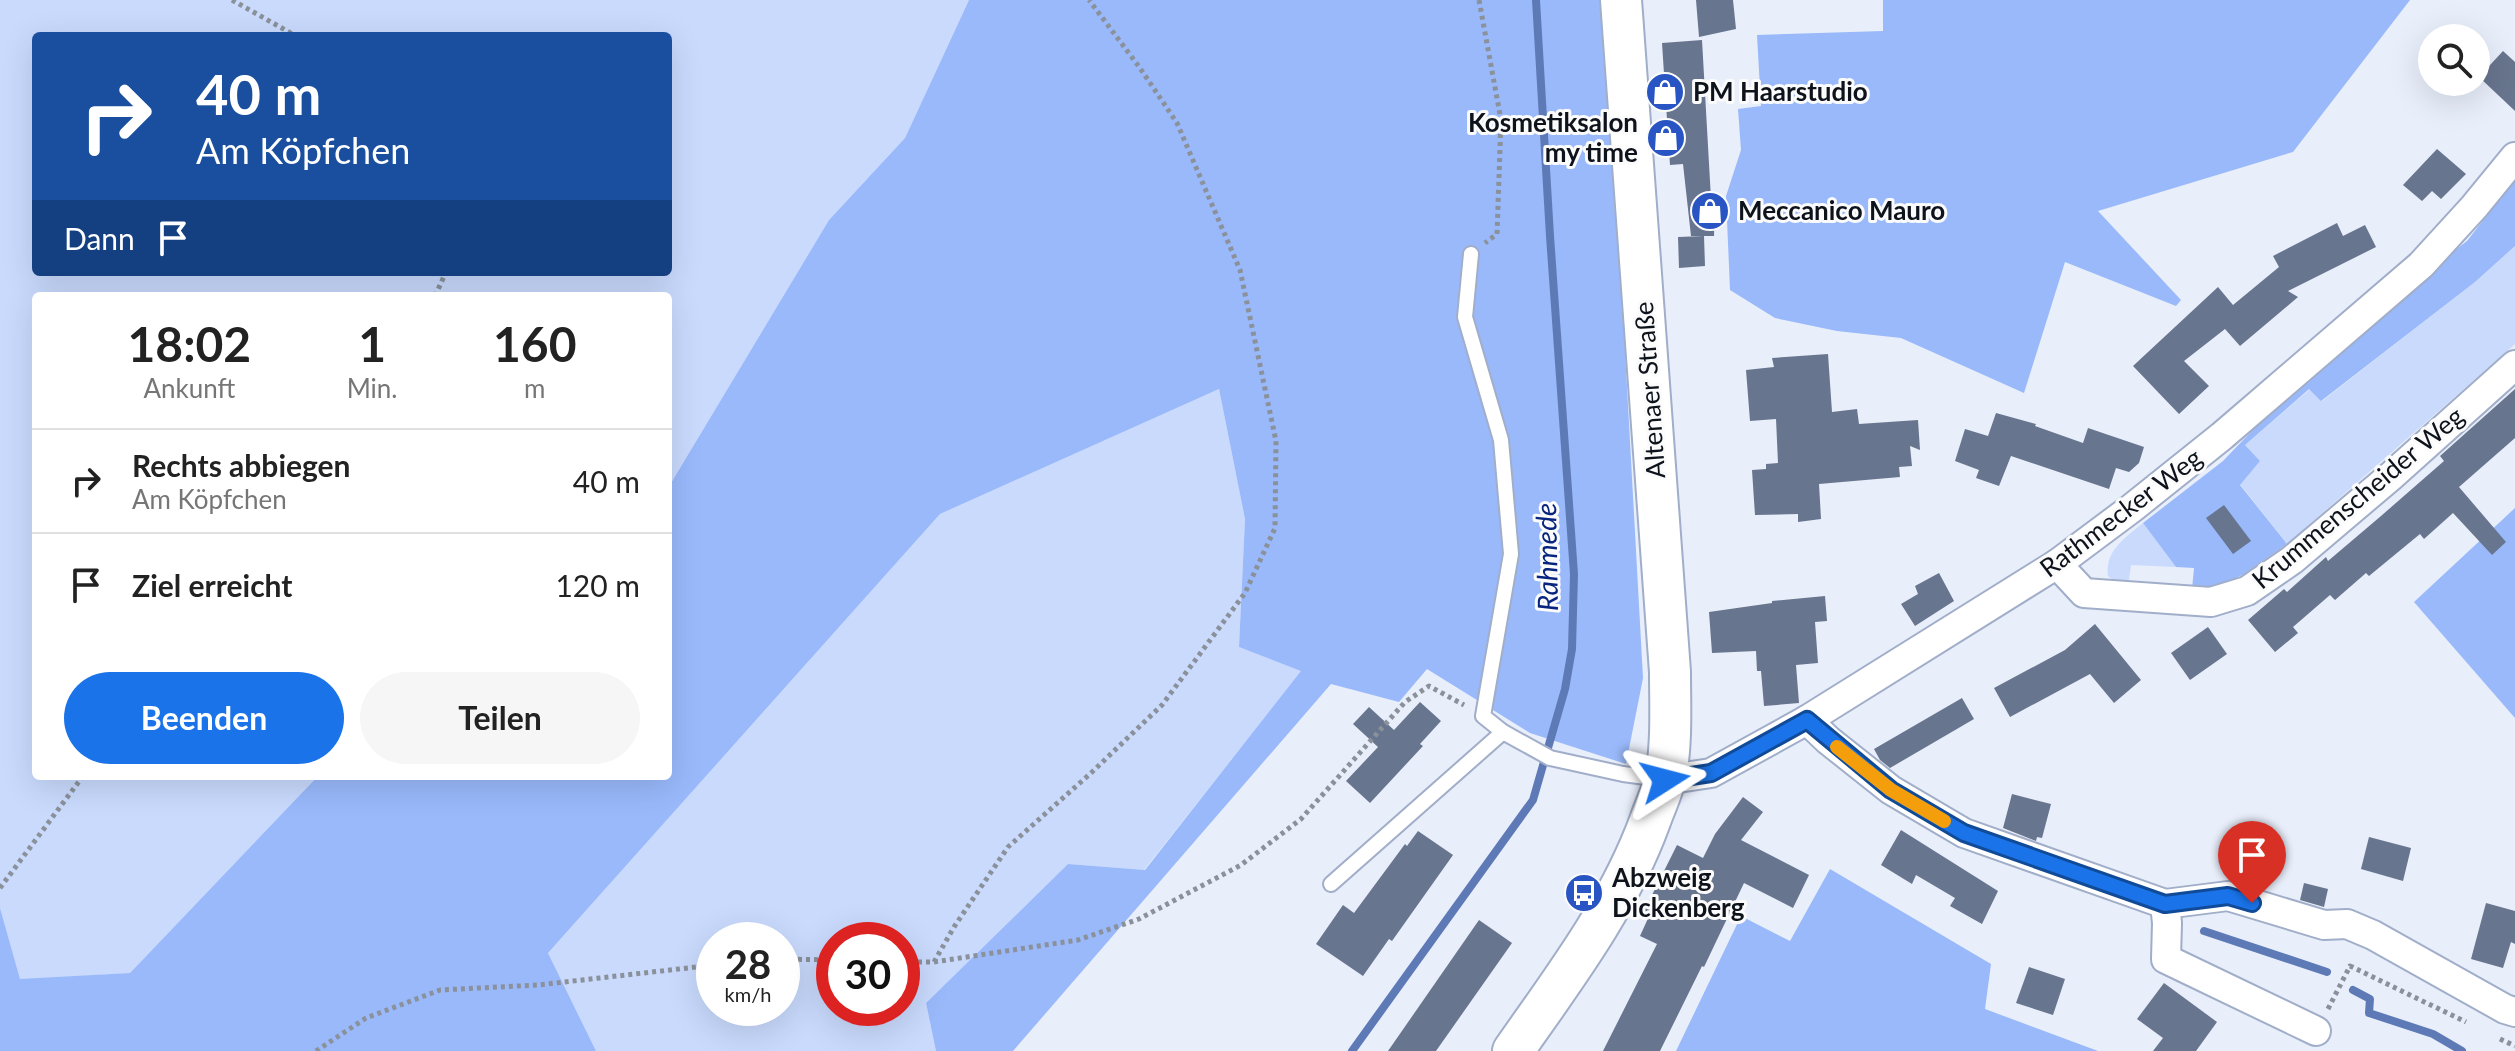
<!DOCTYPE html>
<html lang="de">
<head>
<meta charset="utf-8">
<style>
	body { margin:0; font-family:Lato,sans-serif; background:#f6f6f6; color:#222; height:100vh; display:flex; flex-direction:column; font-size:30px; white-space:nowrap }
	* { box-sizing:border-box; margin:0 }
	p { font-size:26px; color:#767676 }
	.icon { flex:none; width:44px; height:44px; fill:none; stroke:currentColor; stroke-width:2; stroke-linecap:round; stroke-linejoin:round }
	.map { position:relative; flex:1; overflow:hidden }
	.panel { position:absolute; left:32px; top:292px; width:640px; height:488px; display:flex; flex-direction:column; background:#fff; border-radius:8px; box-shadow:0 8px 32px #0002 }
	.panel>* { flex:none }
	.top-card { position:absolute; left:32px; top:32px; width:640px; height:244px; border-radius:8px; box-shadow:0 8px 32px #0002; background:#1a4fa0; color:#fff; overflow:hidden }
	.tools { position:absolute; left:2418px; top:24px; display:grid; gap:16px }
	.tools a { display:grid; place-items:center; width:72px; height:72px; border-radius:50%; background:#fff; box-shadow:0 8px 32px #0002; font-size:40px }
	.speed { position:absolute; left:696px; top:922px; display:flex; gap:16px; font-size:40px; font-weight:700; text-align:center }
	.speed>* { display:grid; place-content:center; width:104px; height:104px; border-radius:50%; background:#fff; box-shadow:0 8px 32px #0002; line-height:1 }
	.speed small { font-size:20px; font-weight:400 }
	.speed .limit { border:12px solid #d22; background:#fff; color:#111 }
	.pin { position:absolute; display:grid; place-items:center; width:68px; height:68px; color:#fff; margin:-82px -34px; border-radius:50% 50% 50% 0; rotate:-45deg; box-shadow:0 0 8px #0007 }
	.pin .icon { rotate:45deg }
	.me { position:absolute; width:88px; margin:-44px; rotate:81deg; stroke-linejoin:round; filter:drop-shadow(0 0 6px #0008) }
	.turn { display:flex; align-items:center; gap:28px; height:168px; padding:0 32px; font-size:36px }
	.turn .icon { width:104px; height:104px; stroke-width:2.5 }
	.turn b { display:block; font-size:56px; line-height:68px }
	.then { display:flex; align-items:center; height:76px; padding:0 32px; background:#0003; gap:16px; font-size:30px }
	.eta { display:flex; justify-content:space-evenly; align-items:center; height:136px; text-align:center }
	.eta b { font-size:48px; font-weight:700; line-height:56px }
	.button { display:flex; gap:16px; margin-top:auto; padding:16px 32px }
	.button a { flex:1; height:92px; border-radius:48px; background:#1a73e8; color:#fff; font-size:32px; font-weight:700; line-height:92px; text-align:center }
	.button a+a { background:#f6f6f6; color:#222 }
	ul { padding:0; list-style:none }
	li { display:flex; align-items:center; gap:24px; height:104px; padding:0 32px; border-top:2px solid #e0e0e0 }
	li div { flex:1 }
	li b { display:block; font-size:30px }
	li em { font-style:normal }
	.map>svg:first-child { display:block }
</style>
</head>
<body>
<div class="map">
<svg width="2515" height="1051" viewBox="0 0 2515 1051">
	<rect width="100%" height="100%" fill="#e8eefa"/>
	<g fill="#c9dafd" fill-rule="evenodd">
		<path d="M 0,0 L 969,0 L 905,138 L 829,220 L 668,488 L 668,296 L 36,296 L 36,776 L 318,776 L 130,973 L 20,980 L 0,908 ZM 36,36 L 668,36 L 668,272 L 36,272 Z"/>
		<polygon points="2515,246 2515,344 2287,544 2240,484 2260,461 2245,445 2310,389 2322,401 2475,282"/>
		<path d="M 1219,389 L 1245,519 L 1239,647 L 1302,671 L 1144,870 L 1068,864 L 926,1003 L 936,1051 L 596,1051 L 548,953 L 940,514 ZM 714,940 L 782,940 L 782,1008 L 714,1008 ZM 834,940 L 902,940 L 902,1008 L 834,1008 Z"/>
		<path d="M 2143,523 L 2176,567 L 2131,565 L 2128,587 L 2118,584 L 2108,576 C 2105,550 2125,538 2143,523 Z"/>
	</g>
	<g fill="#99b9fb">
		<polygon points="969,0 1600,0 1616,187 1643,678 1626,764 1530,733 1427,669 1399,702 1331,684 1013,1051 936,1051 926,1003 1068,864 1145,870 1301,671 1239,647 1245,519 1219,389 940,514 548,953 596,1051 0,1051 0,908 20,979 130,973 318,776 668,776 668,488 829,220 905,138"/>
		<polygon points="1883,0 2410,0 2293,152 2098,211 2181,300 2176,306 2065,262 2024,393 1901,338 1837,331 1775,318 1730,290 1726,196 1741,150 1738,109 1761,106 1757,35 1883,31"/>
		<polygon points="2515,179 2515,246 2475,282 2321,401 2309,389 2245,445 2260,461 2240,485 2287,544 2244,574 2217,588 2192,589 2194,568 2176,567 2143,523 2223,461 2345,334 2467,241"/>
		<polygon points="2515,508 2515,718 2414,602"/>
		<polygon points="1830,869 1991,964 1985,1009 2098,1051 1676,1051 1741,916 1790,941"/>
	</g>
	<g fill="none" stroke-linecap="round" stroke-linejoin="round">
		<g stroke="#5e7ab6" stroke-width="8">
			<polyline points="2204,931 2327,972"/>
			<polyline points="2353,990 2370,999 2369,1013 2433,1034 2462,1051"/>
			<polyline points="1352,1051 1533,800 1565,689 1572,649 1574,574 1550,236 1536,0"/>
		</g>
	</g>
	<g fill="#68758e">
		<polygon points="1696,0 1733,0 1736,29 1699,37"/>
		<polygon points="1702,40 1711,199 1715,199 1714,236 1691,236 1683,164 1670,165 1662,43"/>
		<polygon points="2503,51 2515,62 2515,111 2479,77"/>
		<polygon points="2437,149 2466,174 2441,199 2432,191 2422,201 2403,185"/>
		<polygon points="2337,223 2343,236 2365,225 2376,247 2288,291 2298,297 2240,346 2225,329 2184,361 2209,386 2179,414 2133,366 2218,287 2233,305 2279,267 2273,256"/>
		<polygon points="1704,236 1705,266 1679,268 1678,237"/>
		<polygon points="1828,354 1832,412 1857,409 1859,424 1918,420 1920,450 1910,446 1912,466 1899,467 1900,477 1819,484 1821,519 1798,522 1798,514 1755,515 1752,470 1766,469 1766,464 1778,463 1776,419 1750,421 1746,370 1774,367 1772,358"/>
		<polygon points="2515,389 2515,438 2459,487 2506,542 2492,555 2453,513 2424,539 2420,534 2369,576 2366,573 2335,600 2330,595 2293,627 2298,633 2275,652 2248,620 2284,589 2287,592 2326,557 2328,561 2381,516 2444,461 2440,456"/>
		<polygon points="1996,413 2036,424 2035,426 2083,443 2088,428 2144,447 2139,463 2129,472 2116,468 2109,489 2011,456 1999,486 1976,478 1979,470 1955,461 1965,429 1988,436"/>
		<polygon points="2224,505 2251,541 2233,554 2206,518"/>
		<polygon points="1939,573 1954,601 1915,626 1901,604 1918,594 1915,586"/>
		<polygon points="1825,596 1827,621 1815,622 1818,663 1796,665 1799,703 1764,706 1761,671 1757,671 1756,651 1712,653 1709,612 1772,603 1772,601"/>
		<polygon points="2095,624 2141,680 2114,703 2090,674 2010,717 1994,688 2065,650"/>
		<polygon points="2208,627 2227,654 2190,680 2171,653"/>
		<polygon points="1962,698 1974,719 1890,768 1880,760 1874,749"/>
		<polygon points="1420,702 1441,721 1420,744 1423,746 1370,803 1346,781 1378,747 1353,724 1369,707 1394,730"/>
		<polygon points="2012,794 2051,804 2042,838 2037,837 2036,841 2003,828"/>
		<polygon points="1743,797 1763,812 1741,840 1809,875 1793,908 1744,883 1704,967 1702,966 1660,1051 1603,1051 1657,944 1640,936 1650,914 1644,911 1677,845 1703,858 1715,834"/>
		<polygon points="1901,830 1998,891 1982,924 1950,906 1955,898 1916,875 1912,884 1881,865"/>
		<polygon points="1418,831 1453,855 1392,941 1389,939 1363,976 1316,944 1343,905 1354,913 1405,844 1407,846"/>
		<polygon points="2369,837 2411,848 2403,881 2361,869"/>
		<polygon points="2304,883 2328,889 2324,907 2300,900"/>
		<polygon points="2486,903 2515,911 2515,944 2511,942 2503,968 2471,959"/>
		<polygon points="1479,920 1512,943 1436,1051 1388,1051"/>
		<polygon points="2029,967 2065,979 2053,1015 2016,1003"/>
		<polygon points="2164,983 2217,1022 2196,1051 2153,1051 2163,1038 2137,1019"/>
	</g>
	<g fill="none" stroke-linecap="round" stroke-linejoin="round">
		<g stroke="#a1aec9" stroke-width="18">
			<g id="lane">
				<polyline points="1471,254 1465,317 1501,440 1511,554 1483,716 1503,732 1550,758 1623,774 1661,779"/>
				<polyline points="1331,884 1503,732"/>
			</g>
		</g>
		<g stroke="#a1aec9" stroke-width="32">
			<g id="street">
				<polyline points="2057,564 2084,593 2211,602 2247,591 2292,560 2390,477 2515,365"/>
				<polyline points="1807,720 1828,740 1891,790 1964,833 2165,904 2228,896 2324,925 2347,924 2373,935 2505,1009 2515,1012"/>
				<polyline points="1665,780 1711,773 1807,720 2057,564 2132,508 2222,436 2421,265 2474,207 2515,157"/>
				<polyline points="2165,904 2167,923 2166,959 2316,1031"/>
			</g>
		</g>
		<g stroke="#a1aec9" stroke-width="44">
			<path id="secondary" d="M 1513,1051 C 1564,978 1619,906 1650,821 C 1655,806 1663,791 1666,775 C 1672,741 1670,706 1670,672 L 1621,0"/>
		</g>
		<g stroke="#8b919b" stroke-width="5" stroke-dasharray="4 4" stroke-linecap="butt">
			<polyline points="232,0 296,36"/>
			<polyline points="1479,0 1501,120 1497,234 1485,243"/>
			<polyline points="435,296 446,272"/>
			<polyline points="0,888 83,776"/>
			<polyline points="782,959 834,960"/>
			<polyline points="902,962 934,962 1078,940 1139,919 1241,865 1301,819 1405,702 1429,686 1464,705"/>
			<polyline points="934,962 954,927 1008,847 1091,773 1162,705 1245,593 1275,528 1276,441 1240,270 1177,123 1140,68 1089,0"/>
			<polyline points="2328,1009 2350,966 2466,1022"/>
			<polyline points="2500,1039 2515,1046"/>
			<polyline points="316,1051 366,1018 440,990 538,985 714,965"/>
		</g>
		<use href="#lane" stroke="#fff" stroke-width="14"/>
		<use href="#street" stroke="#fff" stroke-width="28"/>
		<use href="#secondary" stroke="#fff" stroke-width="40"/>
	</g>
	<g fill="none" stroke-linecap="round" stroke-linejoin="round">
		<g stroke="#114b97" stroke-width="20">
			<polyline id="route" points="1665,780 1711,773 1807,720 1891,790 1964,833 2165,904 2228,896 2252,903"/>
		</g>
		<use href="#route" stroke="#1a73e8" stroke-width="14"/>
		<polyline stroke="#f59e0b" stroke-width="14" points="1837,747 1891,790 1944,821"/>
	</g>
	<defs>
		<g id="shop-disc" transform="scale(2)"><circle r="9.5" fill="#2954c3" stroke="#fbfbfb"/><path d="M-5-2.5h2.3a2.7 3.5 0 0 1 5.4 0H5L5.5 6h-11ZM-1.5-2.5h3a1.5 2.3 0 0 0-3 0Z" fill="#fff"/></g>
		<g id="bus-disc" transform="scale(2)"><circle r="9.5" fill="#2954c3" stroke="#fbfbfb"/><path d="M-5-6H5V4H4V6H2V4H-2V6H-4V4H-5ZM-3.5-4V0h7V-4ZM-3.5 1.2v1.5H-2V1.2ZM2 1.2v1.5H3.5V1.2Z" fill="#fff"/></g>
	</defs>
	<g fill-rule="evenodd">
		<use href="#shop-disc" x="1665" y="92"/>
		<use href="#shop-disc" x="1666" y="138"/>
		<use href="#shop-disc" x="1710" y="211"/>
		<use href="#bus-disc" x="1584" y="893"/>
	</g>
	<g text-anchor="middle" stroke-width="6" stroke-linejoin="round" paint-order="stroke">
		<g font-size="26" font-weight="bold" fill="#0d121b" stroke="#fbfbfb" text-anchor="start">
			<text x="1693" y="101">PM Haarstudio</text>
			<text x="1638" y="132" text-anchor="end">Kosmetiksalon<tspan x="1638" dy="30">my time</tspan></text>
			<text x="1738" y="220">Meccanico Mauro</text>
			<text x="1612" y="887">Abzweig<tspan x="1612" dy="30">Dickenberg</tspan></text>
		</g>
		<g font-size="26" fill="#0d121b" stroke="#fbfbfb">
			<text transform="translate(1650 390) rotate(-94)" y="9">Altenaer Straße</text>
			<text transform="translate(2358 498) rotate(-40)" y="9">Krummenscheider Weg</text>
			<text transform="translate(2121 513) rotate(-37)" y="9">Rathmecker Weg</text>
		</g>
		<g font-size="28" font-style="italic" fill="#07247f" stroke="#fbfbfb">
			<text transform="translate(1547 557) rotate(-91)" y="10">Rahmede</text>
		</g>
	</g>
</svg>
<div class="tools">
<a><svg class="icon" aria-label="search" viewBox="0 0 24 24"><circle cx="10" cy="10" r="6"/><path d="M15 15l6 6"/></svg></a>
</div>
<div class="speed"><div>28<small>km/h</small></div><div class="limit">30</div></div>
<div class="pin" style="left:2252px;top:903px;background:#d93025"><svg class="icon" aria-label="arrive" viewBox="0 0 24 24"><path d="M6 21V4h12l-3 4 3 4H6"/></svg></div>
<svg class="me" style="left:1665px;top:780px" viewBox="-20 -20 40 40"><path d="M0-17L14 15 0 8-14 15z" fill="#1a73e8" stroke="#fff" stroke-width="4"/></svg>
<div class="top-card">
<div class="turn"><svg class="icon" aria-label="right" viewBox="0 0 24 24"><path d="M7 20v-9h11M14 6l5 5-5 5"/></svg><div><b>40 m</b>Am Köpfchen</div></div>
<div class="then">Dann<svg class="icon" aria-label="arrive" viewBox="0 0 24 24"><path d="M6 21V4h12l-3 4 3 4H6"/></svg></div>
</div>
<section class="panel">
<div class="eta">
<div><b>18:02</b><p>Ankunft</p></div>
<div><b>1</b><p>Min.</p></div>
<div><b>160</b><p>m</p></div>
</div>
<ul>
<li><svg class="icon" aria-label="right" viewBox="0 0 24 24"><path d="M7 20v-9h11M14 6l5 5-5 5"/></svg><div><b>Rechts abbiegen</b><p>Am Köpfchen</p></div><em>40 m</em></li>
<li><svg class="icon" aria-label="arrive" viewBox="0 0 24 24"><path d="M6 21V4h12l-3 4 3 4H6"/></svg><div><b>Ziel erreicht</b></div><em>120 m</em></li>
</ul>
<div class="button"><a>Beenden</a><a>Teilen</a></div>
</section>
</div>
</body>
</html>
